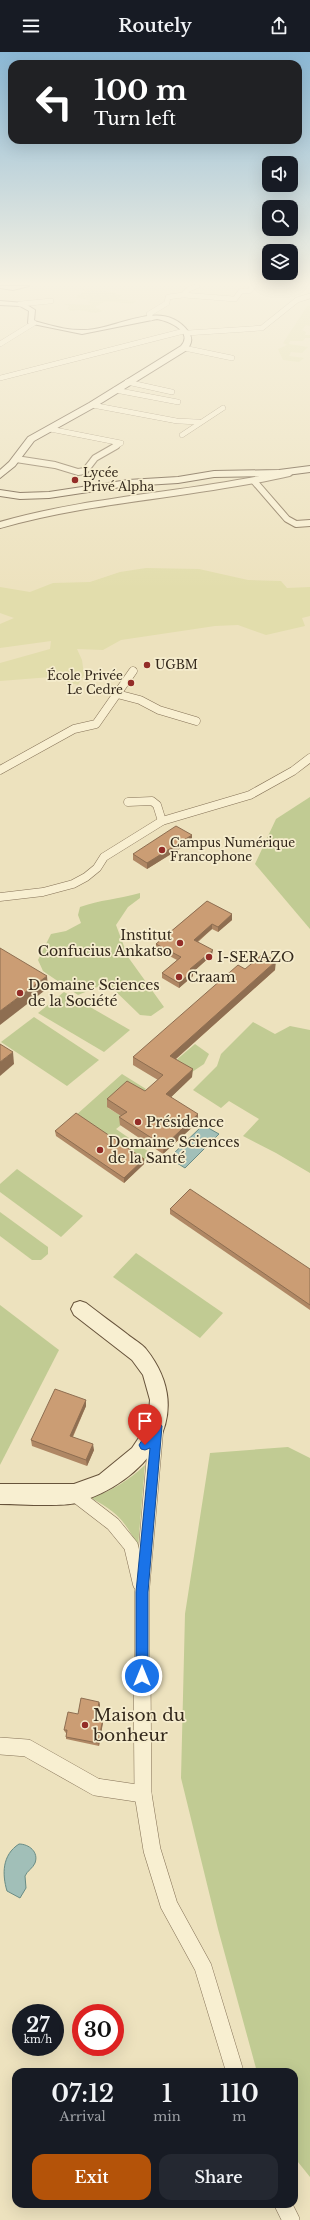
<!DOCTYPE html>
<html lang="en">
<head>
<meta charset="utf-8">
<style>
	body { margin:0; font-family:"Libre Baskerville",serif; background:#242831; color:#f1f3f6; height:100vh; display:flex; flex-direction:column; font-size:15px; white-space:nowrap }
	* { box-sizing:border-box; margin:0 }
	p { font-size:13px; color:#9ea1a6 }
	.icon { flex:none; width:22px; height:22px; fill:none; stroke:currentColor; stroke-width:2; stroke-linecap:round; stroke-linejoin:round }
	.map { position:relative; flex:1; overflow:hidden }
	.sheet { position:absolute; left:12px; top:2016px; width:286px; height:140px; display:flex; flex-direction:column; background:#171b24; border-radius:12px; box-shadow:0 4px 16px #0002 }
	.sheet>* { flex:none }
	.top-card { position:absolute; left:8px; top:8px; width:294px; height:84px; border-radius:12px; box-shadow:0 4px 16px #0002; background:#202124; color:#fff; overflow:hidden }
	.buttons { position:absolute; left:262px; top:104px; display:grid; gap:8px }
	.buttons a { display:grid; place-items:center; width:36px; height:36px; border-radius:8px; background:#171b24; box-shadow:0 4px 16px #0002; font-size:20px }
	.speed { position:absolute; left:12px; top:1952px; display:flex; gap:8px; font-size:20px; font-weight:700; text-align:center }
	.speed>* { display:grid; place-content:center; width:52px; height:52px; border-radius:50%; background:#171b24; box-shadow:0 4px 16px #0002; line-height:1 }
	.speed small { font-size:10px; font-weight:400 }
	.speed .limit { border:6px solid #d22; background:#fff; color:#111 }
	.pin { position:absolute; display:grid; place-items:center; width:34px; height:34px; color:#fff; margin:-41px -17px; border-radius:50% 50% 50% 0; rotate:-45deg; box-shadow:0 0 4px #0007 }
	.pin .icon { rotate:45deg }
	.me { position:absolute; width:44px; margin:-22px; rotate:0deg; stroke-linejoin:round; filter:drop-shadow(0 0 3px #0008) }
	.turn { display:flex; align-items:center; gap:14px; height:84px; padding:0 20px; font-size:18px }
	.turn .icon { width:52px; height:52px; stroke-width:2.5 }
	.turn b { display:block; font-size:28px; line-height:34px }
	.eta { display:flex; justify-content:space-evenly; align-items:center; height:68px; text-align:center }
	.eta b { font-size:24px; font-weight:600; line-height:28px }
	.action { display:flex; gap:8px; margin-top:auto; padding:8px 20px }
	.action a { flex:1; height:46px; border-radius:12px; background:#b45309; color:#fff; font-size:16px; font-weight:600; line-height:46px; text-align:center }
	.action a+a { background:#242831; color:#f1f3f6 }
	header { display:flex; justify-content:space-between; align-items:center; height:52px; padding:0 20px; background:#171b24; font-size:18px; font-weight:600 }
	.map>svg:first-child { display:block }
</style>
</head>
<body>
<header><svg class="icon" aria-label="menu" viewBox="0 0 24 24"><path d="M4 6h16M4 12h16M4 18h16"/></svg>Routely<svg class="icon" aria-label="share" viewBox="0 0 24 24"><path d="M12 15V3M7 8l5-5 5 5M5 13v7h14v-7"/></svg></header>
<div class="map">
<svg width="310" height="2168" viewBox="0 0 310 2168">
	<rect width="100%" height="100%" fill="#ede2be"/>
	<g fill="#e2ddac">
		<polygon points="84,237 107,239 121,243 119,247 136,249 133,252 106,249 95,255 103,259 95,261 79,258 71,259 67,256 70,254 64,252 91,253 88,250 90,248 76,246 79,242 86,240 83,238"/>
		<polygon points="308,253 310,254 310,274 306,273 302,278 306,280 305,283 310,283 310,286 305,286 303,289 290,289 289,292 308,295 302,301 291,300 289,304 304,306 299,310 283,308 278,297 287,293 283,291"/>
		<polygon points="146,516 199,517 248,528 281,529 287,536 310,535 310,564 302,566 305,574 266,583 238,573 215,574 121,588 103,598 77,597 82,608 84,623 78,633 51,625 0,629 0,611 50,597 51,589 0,596 0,572 14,566 0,561 0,535 30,540 53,531 90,530 120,520"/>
	</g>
	<g fill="#c1cb93">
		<polygon points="310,745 310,877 255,812 276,767"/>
		<path d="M 140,841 L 140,846 L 128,855 L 116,873 L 128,905 L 164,955 L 151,964 L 140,963 L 107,931 L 78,943 L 43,919 L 38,908 L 51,882 L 66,879 L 81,871 L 78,863 L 80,855 C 99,848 119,847 140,841 Z"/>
		<polygon points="64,940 130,978 104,1000 38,961"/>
		<polygon points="34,965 99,1008 67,1034 1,990"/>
		<polygon points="253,970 275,982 290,974 310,978 310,1121 276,1101 243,1084 259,1067 229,1049 221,1056 193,1038 217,1014 221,1002"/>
		<polygon points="195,992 209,1002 204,1012 192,1020 175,1009"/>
		<polygon points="122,1022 146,1037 140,1044 108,1056 123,1065 125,1070 116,1077 152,1102 143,1110 75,1064"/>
		<polygon points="17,1117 83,1164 61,1185 0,1140 0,1132"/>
		<polygon points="0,1160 48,1195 48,1202 41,1208 32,1208 0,1184"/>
		<polygon points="136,1201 223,1261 200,1286 113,1225"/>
		<polygon points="0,1253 59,1298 0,1413"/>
		<polygon points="288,1395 310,1406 310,2125 294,2105 294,2020 257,2020 218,1877 181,1726 185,1562 210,1401"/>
		<path d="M 145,1413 L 138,1494 C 124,1468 117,1460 91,1446 C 113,1438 128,1429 145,1413 Z"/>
	</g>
	<g fill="#a1bfb8" stroke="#698c85">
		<polygon points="203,1073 219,1082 185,1116 169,1106"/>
		<path d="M 19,1792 C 29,1792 39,1800 35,1811 C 33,1816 27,1819 25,1824 L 26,1836 L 20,1846 L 7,1839 C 2,1822 2,1803 19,1792 Z"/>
	</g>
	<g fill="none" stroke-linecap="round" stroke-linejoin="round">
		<g stroke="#857257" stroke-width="5.5">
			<g id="street-far4">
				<polyline points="183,243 235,247 241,239 249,239 254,234"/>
				<polyline points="20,252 51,249"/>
				<polyline points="151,266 149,262 167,251 168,245 183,243 189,237 197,234"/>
				<polyline points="187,281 262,276 297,248 310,244"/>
				<polyline points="0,292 34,271"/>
				<polyline points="184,296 232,306"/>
				<polyline points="0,326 184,279"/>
				<polyline points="127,330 172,340"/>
				<polyline points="115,338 178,350"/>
				<polyline points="92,353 177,369 199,370"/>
				<polyline points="50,377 121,391 114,395"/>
				<polyline points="182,383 223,356"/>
			</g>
		</g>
		<g stroke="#857257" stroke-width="8">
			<g id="street-far3">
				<polyline points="16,407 55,413 78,420 85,419 95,406 116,394"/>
				<polyline points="254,429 287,467 296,472 310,471"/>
				<path d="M 0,473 C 94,446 194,443 289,421"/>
			</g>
		</g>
		<g stroke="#857257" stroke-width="9">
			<g id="street-far2">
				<polyline points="117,642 140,648 159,658 196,669"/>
				<polyline points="0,718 74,677 96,672 133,619"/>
				<polyline points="128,750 152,749 157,753 162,769"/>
				<polyline points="0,845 43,840 73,832 86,825 97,816 104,805 162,769 250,743 293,719 310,706"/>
			</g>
		</g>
		<g stroke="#857257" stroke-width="15">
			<g id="street-far1">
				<polyline points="74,1442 113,1472 131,1494 140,1532"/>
				<polyline points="142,1623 142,1540 156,1380"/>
			</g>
		</g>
		<g stroke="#857257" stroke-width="18">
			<g id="street">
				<polyline points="142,1622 143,1742 152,1798 169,1853 203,1915 235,2020"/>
				<polyline points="0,1694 27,1696 96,1735 143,1742"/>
				<polyline points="283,2152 291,2168"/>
			</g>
		</g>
		<g stroke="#67533b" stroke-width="2">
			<g id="secondary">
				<polygon points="0,234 29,234 13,238 0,236"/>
				<path d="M 0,249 L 24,251 L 35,258 L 34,269 C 50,273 67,279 85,278 C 118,277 162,245 188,279 C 193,286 192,291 187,298 L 95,355 L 34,389 L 15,414 L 0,426 L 0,418 L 9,410 L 28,385 L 89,351 L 181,294 C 194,280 169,269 157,267 L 82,282 L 28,271 L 29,259 L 20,254 L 0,253 Z"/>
				<polygon points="310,414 310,420 279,424 214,425 178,431 128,434 49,446 20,447 0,444 0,438 20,441 49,440 128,428 178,425 214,419 279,418"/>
				<path d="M 80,1249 L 86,1251 C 100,1262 114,1272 127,1282 C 133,1287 142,1292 146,1297 C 200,1365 145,1431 76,1451 C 61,1455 17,1452 0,1452 L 0,1432 L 74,1432 L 99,1423 L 132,1396 L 148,1372 L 150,1348 L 143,1323 L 132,1308 L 74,1263 L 71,1257 L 74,1251 Z"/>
			</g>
		</g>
		<use href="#street-far4" stroke="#f8efd1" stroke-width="5"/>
		<use href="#street-far3" stroke="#f8efd1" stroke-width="6"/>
		<use href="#street-far2" stroke="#f8efd1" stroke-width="8"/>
		<use href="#street-far1" stroke="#f8efd1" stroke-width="14"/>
		<use href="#street" stroke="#f8efd1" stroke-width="17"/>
		<use href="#secondary" fill="#f8efd1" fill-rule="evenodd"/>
	</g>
	<g fill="#af8764">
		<polygon points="192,783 192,789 147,817 133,808 133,802"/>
		<polygon points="207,849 232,868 218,880 212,877 198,890 212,903 193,920 193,924 179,936 162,926 162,921 177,908 156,897 156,892"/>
		<polygon points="245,917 275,918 176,1007 192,1025 171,1045 198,1070 163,1102 120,1073 119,1065 121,1064 107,1055 107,1047 145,1039 158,1028 133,1013 133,1005"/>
		<polygon points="55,1079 144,1107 144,1112 124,1131 56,1084"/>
		<polygon points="170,1157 310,1217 310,1258 170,1162"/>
		<polygon points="86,1348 86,1354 73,1385 94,1398 87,1414 32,1394 31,1388"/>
		<polygon points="99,1650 100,1653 98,1660 104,1662 104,1664 99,1694 66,1687 66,1681 65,1680 64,1678 78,1662"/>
	</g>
	<g fill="#8e6e51">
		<polygon points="192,783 192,789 147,817 147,811"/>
		<polygon points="232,862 232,868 218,880 218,875"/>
		<polygon points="212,872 212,877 193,893 194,888"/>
		<polygon points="213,898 212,903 193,920 193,924 179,936 179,931 190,917"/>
		<polygon points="276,909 275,918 170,1012 170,1004"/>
		<polygon points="47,924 48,936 0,973 0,959"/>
		<polygon points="13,1000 14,1012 0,1024 0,1010"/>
		<polygon points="193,1017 192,1025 166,1050 166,1042"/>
		<polygon points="198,1062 198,1070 163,1102 164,1094"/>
		<polygon points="144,1107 144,1112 124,1131 124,1126"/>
		<polygon points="86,1348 86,1354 70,1390 70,1384"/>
		<polygon points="93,1392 94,1398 87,1414 86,1408"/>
		<polygon points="99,1650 100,1653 98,1663 97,1660"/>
		<polygon points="104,1662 104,1664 99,1694 98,1691"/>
	</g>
	<g fill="#cb9d74" stroke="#8e6e51">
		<polygon points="176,774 192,783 147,811 133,802"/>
		<polygon points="207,849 232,862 218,875 212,872 194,888 213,898 190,917 193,919 179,931 162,921 181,905 156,892"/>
		<polygon points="0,896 47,924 0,959"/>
		<polygon points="263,902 276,909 170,1004 193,1017 166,1042 198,1062 164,1094 119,1065 127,1060 107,1047 127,1029 145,1039 163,1023 133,1005 238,913 245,917"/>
		<polygon points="0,992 13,1000 0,1010"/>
		<polygon points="76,1061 144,1107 124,1126 55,1079"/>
		<polygon points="190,1137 310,1217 310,1253 170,1157"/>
		<polygon points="55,1337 86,1348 70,1384 93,1392 86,1408 31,1388"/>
		<polygon points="81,1646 99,1650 97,1660 104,1662 98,1691 66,1685 67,1678 64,1678 68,1660 78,1662"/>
	</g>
	<linearGradient id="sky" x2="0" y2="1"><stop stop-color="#8bb8d5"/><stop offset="0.43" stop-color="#f7f2e2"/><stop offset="1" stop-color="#f7f2e2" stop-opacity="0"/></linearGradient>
	<rect width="310" height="538" fill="url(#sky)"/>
	<polygon fill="#1a73e8" stroke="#114b97" points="157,1368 162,1374 148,1540 148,1624 146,1629 142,1630 138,1629 136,1624 136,1540 150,1396 145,1398 141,1397 139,1393 153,1370"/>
	<g fill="#932d28" stroke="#f5eccd" stroke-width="1.5">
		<circle cx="75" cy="428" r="4"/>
		<circle cx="147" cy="613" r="4"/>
		<circle cx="131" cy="631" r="4"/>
		<circle cx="162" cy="798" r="4"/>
		<circle cx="180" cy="891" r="4"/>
		<circle cx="209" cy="905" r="4"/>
		<circle cx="179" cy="925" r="4"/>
		<circle cx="20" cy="941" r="4"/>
		<circle cx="138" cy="1070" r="4"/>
		<circle cx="100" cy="1098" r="4"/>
		<circle cx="85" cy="1673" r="4"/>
	</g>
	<g text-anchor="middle" stroke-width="3.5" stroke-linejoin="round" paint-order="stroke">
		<g font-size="12" fill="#34291c" stroke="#f5eccd" text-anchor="start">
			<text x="83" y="425">Lycée<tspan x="83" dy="14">Privé Alpha</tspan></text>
			<text x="155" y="617">UGBM</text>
			<text x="123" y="628" text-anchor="end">École Privée<tspan x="123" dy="14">Le Cedre</tspan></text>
			<text x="170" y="795">Campus Numérique<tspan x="170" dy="14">Francophone</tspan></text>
		</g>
		<g font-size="14" fill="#34291c" stroke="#f5eccd" text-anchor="start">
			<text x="172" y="888" text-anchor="end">Institut<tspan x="172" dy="16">Confucius Ankatso</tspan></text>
			<text x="217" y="910">I-SERAZO</text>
			<text x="187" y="930">Craam</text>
			<text x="28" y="938">Domaine Sciences<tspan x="28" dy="16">de la Société</tspan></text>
			<text x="146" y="1075">Présidence</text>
			<text x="108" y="1095">Domaine Sciences<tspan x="108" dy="16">de la Santé</tspan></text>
		</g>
		<g font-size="17" fill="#34291c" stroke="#f5eccd" text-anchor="start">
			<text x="93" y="1669">Maison du<tspan x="93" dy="20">bonheur</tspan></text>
		</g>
	</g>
</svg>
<div class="buttons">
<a><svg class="icon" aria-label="sound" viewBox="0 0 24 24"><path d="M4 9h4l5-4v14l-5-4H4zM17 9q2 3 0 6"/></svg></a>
<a><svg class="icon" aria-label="search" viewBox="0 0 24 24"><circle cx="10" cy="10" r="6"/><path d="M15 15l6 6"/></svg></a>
<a><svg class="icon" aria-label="layers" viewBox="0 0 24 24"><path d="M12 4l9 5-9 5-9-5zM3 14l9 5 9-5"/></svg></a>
</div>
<div class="speed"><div>27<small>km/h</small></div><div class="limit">30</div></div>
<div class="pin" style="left:145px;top:1393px;background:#d93025"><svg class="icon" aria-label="arrive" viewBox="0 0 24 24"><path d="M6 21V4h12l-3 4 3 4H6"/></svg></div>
<svg class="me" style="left:142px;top:1624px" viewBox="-20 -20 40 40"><circle r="17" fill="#1a73e8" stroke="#fff" stroke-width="3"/><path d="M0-11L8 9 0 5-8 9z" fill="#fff"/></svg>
<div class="top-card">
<div class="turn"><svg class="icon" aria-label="left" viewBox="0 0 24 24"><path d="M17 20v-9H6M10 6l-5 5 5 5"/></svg><div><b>100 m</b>Turn left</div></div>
</div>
<section class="sheet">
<div class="eta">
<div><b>07:12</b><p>Arrival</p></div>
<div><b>1</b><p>min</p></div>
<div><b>110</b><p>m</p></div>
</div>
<div class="action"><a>Exit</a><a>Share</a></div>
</section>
</div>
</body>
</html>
